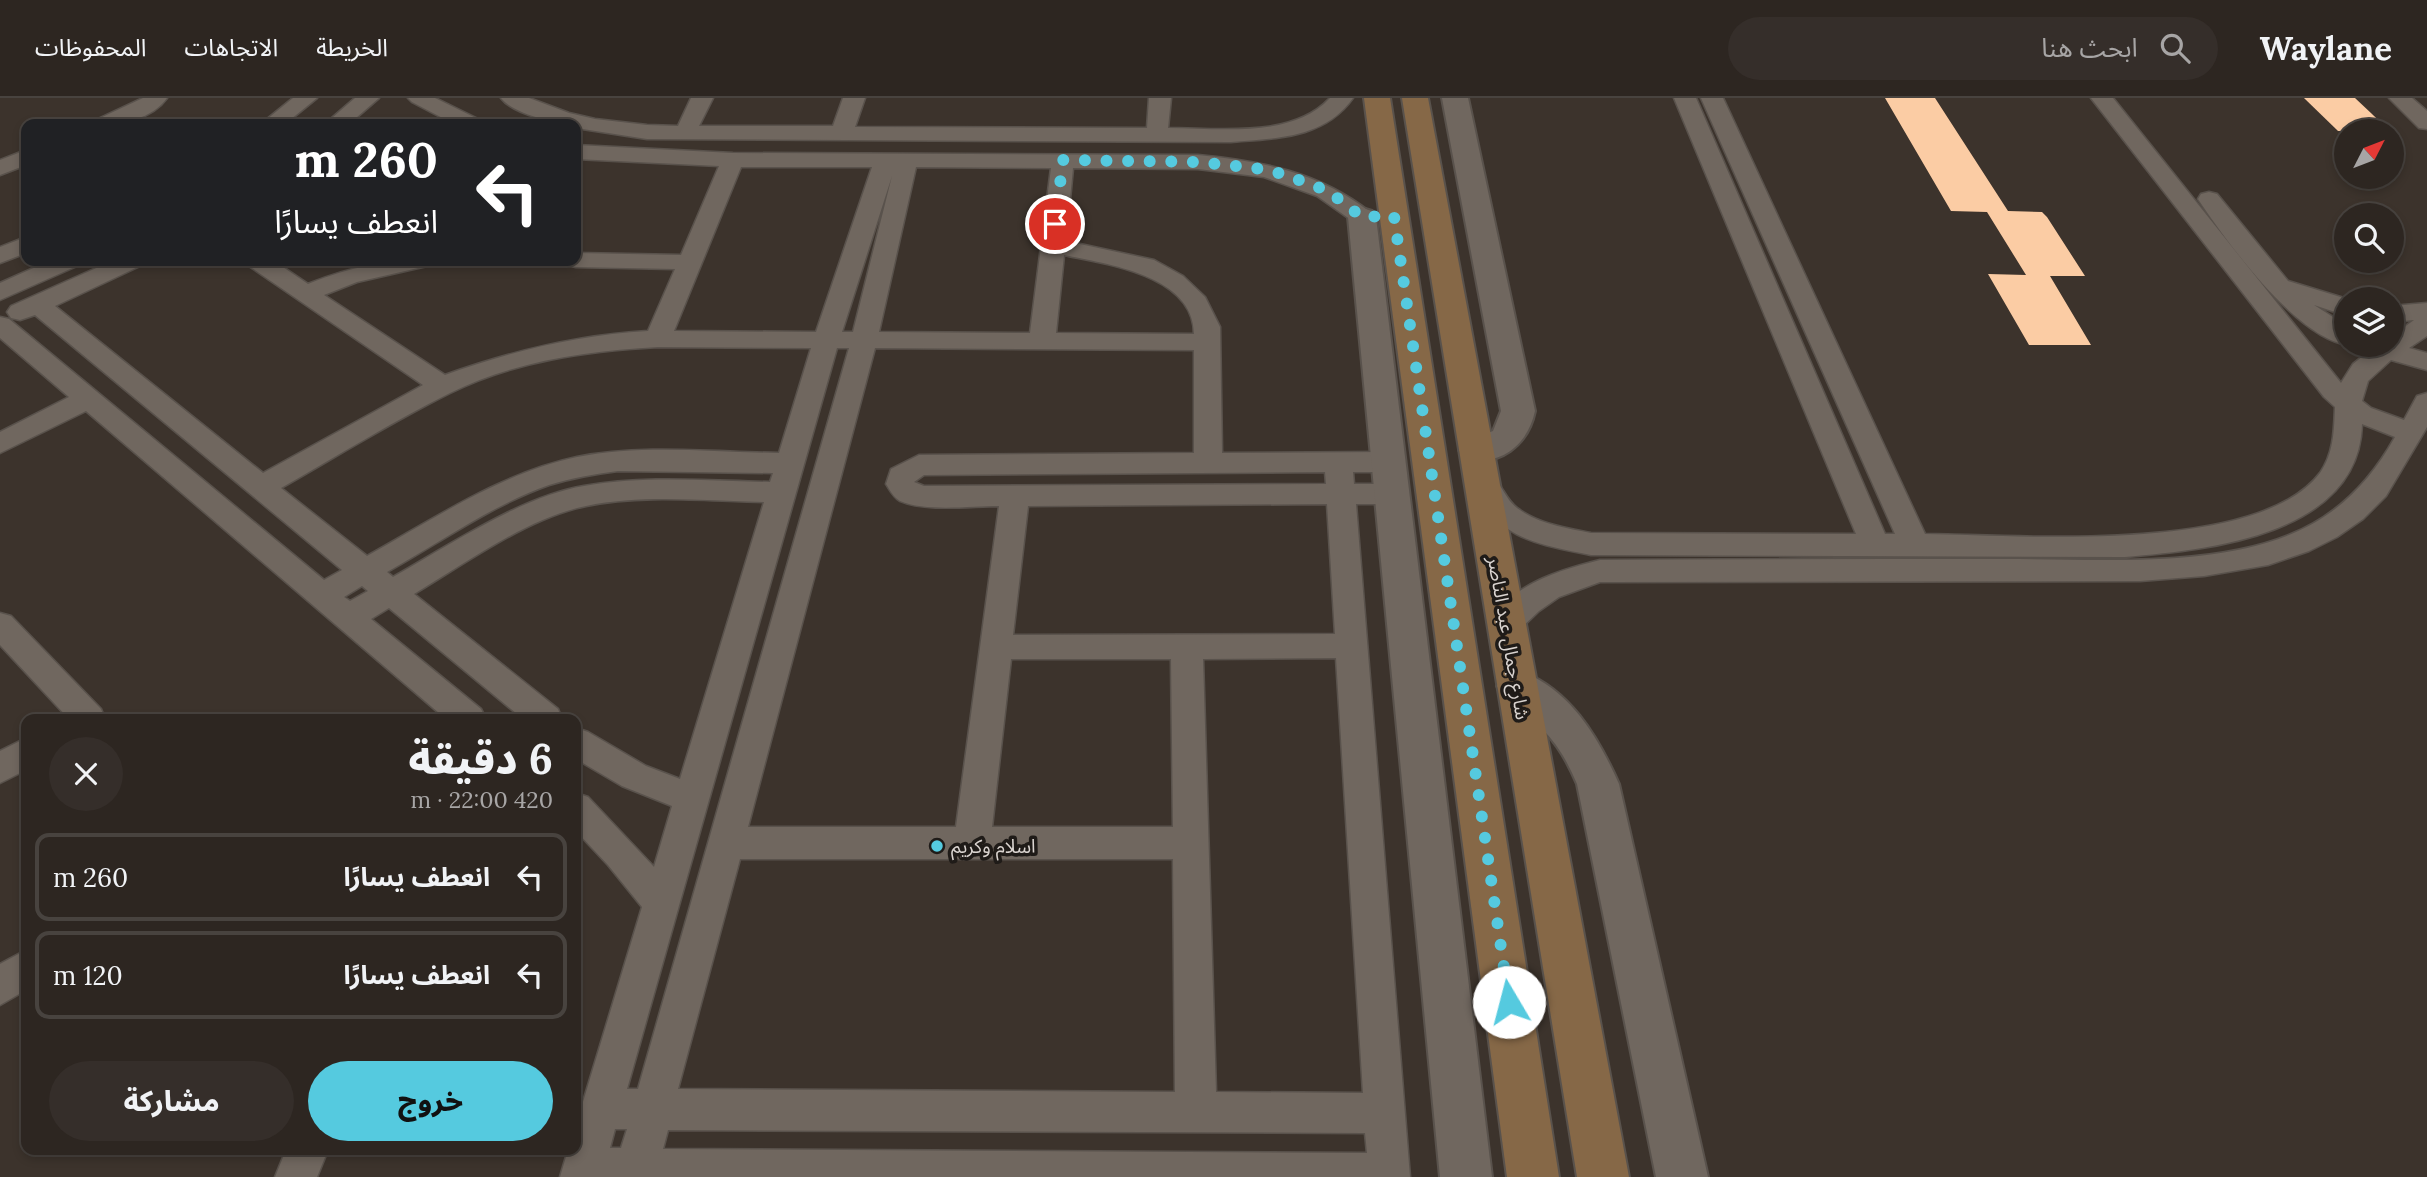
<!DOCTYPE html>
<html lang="ar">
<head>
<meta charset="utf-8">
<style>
	body { margin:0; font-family:Lora,"Noto Sans Arabic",serif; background:#352e2a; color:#f1f3f6; direction:rtl; height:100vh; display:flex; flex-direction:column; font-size:26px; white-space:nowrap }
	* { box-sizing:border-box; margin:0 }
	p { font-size:23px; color:#a7a5a5 }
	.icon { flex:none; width:38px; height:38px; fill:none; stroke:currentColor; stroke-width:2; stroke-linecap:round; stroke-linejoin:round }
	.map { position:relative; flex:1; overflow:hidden; direction:ltr }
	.sheet { position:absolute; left:21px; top:616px; width:560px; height:441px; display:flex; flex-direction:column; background:#2d2621; border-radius:14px; box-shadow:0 4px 10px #0003,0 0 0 2px #48433f; direction:rtl }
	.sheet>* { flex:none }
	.banner { position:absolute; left:21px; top:21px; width:560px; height:147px; border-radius:14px; box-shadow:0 4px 10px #0003,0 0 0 2px #48433f; direction:rtl; background:#202124; color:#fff; overflow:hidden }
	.needle { width:46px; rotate:48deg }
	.fabs { position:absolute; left:2334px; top:21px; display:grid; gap:14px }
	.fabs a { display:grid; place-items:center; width:70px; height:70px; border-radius:50%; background:#2d2621; box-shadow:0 4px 10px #0003,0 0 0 2px #48433f; font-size:35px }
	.pin { position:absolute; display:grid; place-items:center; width:60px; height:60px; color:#fff; margin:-30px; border:4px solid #fff; border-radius:50%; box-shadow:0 2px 7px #0007 }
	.me { position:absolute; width:77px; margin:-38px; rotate:352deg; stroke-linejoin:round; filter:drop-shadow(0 0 5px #0008) }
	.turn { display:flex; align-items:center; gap:24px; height:147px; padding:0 28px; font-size:32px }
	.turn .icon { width:91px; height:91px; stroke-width:2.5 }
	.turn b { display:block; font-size:49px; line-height:60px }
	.round { display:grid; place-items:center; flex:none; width:74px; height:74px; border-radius:37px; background:#352e2a }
	.overview { display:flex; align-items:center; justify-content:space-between; height:119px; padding:0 28px }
	h1 { font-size:42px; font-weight:800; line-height:52px }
	.action { display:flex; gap:14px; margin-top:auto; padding:14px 28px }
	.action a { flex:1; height:80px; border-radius:42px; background:#55cadf; color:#111; font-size:28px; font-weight:800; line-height:80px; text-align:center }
	.action a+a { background:#352e2a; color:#f1f3f6 }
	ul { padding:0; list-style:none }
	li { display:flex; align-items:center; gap:21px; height:88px; margin:0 14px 10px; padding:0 14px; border:4px solid #48433f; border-radius:14px }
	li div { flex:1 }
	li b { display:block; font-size:26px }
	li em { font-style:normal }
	header { display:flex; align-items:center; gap:42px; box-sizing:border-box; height:98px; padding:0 35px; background:#2d2621; border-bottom:2px solid #48433f }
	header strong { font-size:33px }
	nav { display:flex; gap:38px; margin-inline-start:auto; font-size:24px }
	.search { width:490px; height:63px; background:#352e2a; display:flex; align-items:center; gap:18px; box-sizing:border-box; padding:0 24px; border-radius:38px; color:#a7a5a5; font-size:26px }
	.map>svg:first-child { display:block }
</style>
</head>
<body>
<header>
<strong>Waylane</strong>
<div class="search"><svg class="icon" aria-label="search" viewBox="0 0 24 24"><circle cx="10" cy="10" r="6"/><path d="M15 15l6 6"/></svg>ابحث هنا</div>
<nav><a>الخريطة</a><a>الاتجاهات</a><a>المحفوظات</a></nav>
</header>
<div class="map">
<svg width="2427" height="1079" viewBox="0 0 2427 1079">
	<rect width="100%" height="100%" fill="#3c332c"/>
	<g fill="#fbcca4">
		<polygon points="1885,0 1935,0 2008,113 2042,114 2047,119 2085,178 2050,178 2091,247 2029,247 1988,176 2026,177 1987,114 1951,113"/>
		<polygon points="2304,0 2355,0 2390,33 2338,33"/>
	</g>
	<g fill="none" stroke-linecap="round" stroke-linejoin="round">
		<g stroke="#59524c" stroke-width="3">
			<g id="minor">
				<path d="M 143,0 L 167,0 C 151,22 120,27 95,26 L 98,21 Z"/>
				<polygon points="293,0 317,0 285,26 261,26"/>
				<polygon points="355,0 379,0 349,26 325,26"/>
				<polygon points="408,0 435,0 478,21 481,26 454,26 412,4"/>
				<path d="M 501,0 L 529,0 L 569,15 L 595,21 L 647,27 L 678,28 L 691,0 L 713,0 L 699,28 L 833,28 L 843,0 L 865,0 L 855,29 L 1147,30 L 1149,0 L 1171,0 L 1168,30 C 1220,30 1292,41 1330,0 L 1353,0 C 1324,41 1276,40 1231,44 L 647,41 L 576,30 L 576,26 C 556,26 513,16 501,0 Z"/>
				<path d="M 1674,0 L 1696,0 L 1885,436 L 1895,436 L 1701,0 L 1723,0 L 1925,436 C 2019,437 2258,457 2320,375 C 2334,355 2334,332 2335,309 L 2324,299 L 2091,0 L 2113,0 L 2341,285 L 2353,266 L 2368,254 L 2367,247 L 2392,247 L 2392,238 L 2414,222 L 2392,224 L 2392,208 L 2427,205 L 2427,238 L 2409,250 L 2427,255 L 2427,272 L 2391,262 L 2368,283 L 2362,303 L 2371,310 L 2404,322 L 2417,298 L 2427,295 L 2427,329 L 2386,398 L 2363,421 L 2337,439 L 2309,453 L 2268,467 L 2204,478 L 2140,483 L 1600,484 L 1559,499 L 1539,513 L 1517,534 L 1506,537 L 1495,534 L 1490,525 C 1511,486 1560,472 1600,462 C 1735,461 1869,461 2004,461 C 2091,461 2208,470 2289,437 C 2337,418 2370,384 2395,339 L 2362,326 C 2359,437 2209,452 2125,459 L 1591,457 C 1532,445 1500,441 1468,385 L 1472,378 C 1501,370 1499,396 1517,410 C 1538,426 1566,430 1591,435 L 1856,436 Z"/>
				<polygon points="2389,0 2412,0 2427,13 2427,31 2419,30"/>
				<path d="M 576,47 L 733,55 L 1198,57 C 1261,63 1319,74 1370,114 L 1374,119 L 1370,124 L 1354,124 L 1317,98 L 1264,79 L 1198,71 L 1073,70 L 1066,143 L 1154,162 L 1183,178 L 1205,199 L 1220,229 L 1222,355 L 1387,354 L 1397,357 L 1401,364 L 1397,371 L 1387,374 L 1353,374 L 1354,386 L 1390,386 L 1400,389 L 1404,396 L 1400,403 L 1390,406 L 1356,406 L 1410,1079 L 560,1079 L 568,1052 L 576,1052 L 576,1027 L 642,809 L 608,767 L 576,733 L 576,695 L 588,699 L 654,769 L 672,708 L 622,688 L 576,661 L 576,630 L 588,634 L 646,668 L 680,681 L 764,404 C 706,403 643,396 586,408 C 527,420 466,465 414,496 L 558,611 L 562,621 L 523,621 L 389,510 L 371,521 L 481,611 L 486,621 L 446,621 L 86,313 L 0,355 L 0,334 L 69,299 L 0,240 L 0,219 L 9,221 L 324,482 L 342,472 L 35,217 L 20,222 L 11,220 L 7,214 L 11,208 L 112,163 L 143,163 L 140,168 L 55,208 L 263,375 L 423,287 L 249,168 L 246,163 L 274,163 L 308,186 C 353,168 382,163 430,163 L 427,168 L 357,184 L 324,197 L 445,277 C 512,253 577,237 648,233 L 675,171 L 576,169 L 567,167 L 564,163 L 576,163 L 576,155 L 681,157 L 719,68 L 576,61 ZM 741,69 L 872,69 L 816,234 L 674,233 ZM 916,69 L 1051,70 L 1030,235 L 879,234 ZM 892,78 L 853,234 L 842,234 ZM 1064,157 C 1106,166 1194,177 1194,236 L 1056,235 ZM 658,249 L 811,250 L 779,355 C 714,354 640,346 577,359 C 501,375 434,421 367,458 L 281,390 C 337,358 392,324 450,295 C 514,263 587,253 658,249 ZM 837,250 L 849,250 L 638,991 L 627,991 ZM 875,250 L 1194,252 L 1194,355 L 919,357 L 891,371 L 886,386 C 890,392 893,399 900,403 C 925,414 971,408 999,408 L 956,729 L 748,729 ZM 618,373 L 773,375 L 770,384 C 709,383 645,377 584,388 C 522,398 448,448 393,479 L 387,474 C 439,445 492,407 549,387 C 572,380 594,376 618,373 ZM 1325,374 L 1326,386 L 924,388 L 914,384 L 924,377 ZM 1327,406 L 1335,536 L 1013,537 L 1028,408 ZM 362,488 L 368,493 L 350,503 L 344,499 ZM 1336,560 L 1363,995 L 1216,994 L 1203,561 ZM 1011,561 L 1171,561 L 1173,729 L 992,729 ZM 740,761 L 1173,761 L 1175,994 L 678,991 ZM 615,1031 L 627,1031 L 621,1050 L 610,1050 ZM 668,1032 L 1365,1035 L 1367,1055 L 663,1051 Z"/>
				<polygon points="26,52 26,67 0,77 0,62"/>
				<path d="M 2209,94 L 2217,96 L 2288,183 L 2347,201 L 2347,218 L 2314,207 L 2347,228 L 2348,247 C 2296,240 2226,143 2198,101 L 2201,96 Z"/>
				<polygon points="26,139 26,155 0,165 0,149"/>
				<polygon points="49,163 80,163 77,168 0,202 0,185"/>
				<polygon points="0,515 11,518 101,611 105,621 69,621 0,547"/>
				<polygon points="26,640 26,672 0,685 0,653"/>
				<polygon points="26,852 26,892 0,907 0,866"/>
				<polygon points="286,1052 328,1052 317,1079 275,1079"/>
			</g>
		</g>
		<g stroke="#59524c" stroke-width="4">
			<g id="tertiary">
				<path d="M 1442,0 L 1468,0 L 1535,313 C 1528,347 1499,370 1464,360 L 1459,352 L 1464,344 L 1493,333 L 1501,313 Z"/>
				<polygon points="1362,110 1372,113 1376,119 1492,1079 1440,1079 1348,119 1352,113"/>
				<path d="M 1517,572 C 1569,589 1598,639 1619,686 L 1708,1079 L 1656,1079 L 1577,686 C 1568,665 1558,646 1541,630 C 1526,616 1507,606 1497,588 L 1503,577 Z"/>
			</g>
		</g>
		<g stroke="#59524c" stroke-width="4">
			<g id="secondary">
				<polygon points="1364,0 1390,0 1559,1079 1507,1079"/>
				<polygon points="1402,0 1428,0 1629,1079 1577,1079"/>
			</g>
		</g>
		<use href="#minor" fill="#70675f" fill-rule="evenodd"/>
		<use href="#tertiary" fill="#70675f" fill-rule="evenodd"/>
		<use href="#secondary" fill="#866847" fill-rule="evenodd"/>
	</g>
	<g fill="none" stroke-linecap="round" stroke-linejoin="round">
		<polyline stroke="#55cadf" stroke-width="12" stroke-dasharray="0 21.6" points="1055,126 1063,62 1198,64 1255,70 1283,76 1328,93 1362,119 1394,118 1509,904"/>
	</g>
	<circle fill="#55cadf" stroke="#1f1b18" stroke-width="2.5" cx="937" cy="748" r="7"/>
	<g text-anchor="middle" stroke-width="7" stroke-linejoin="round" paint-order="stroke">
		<g font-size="19" fill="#dad4d0" stroke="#1f1b18">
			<text transform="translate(1509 540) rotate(80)" y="7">شارع جمال عبد الناصر</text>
		</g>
		<g font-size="19" fill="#dad4d0" stroke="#1f1b18" text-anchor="start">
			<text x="951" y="755">اسلام وكريم</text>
		</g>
	</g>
</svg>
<div class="fabs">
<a><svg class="needle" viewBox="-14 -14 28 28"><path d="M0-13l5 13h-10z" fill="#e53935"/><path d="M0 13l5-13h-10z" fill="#a7a5a5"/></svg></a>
<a><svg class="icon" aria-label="search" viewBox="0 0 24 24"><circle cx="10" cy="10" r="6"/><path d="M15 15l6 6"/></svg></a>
<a><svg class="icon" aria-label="layers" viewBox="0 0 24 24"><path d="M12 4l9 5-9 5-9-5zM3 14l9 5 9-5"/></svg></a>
</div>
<div class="pin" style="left:1055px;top:126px;background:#d93025"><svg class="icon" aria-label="arrive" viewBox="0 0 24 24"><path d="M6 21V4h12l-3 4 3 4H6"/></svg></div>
<svg class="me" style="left:1509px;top:904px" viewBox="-20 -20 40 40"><circle r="19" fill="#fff"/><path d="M0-13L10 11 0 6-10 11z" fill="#55cadf"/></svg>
<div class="banner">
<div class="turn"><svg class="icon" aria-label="left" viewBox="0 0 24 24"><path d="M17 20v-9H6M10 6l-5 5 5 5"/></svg><div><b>260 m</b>انعطف يسارًا</div></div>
</div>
<section class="sheet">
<div class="overview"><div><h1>6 دقيقة</h1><p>420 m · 22:00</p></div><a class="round"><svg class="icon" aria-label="close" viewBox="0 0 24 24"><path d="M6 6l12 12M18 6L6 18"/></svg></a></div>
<ul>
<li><svg class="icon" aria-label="left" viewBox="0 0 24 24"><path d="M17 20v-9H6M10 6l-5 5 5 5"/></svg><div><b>انعطف يسارًا</b></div><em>260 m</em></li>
<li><svg class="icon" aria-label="left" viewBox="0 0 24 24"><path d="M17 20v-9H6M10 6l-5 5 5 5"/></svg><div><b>انعطف يسارًا</b></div><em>120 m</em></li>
</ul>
<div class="action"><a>خروج</a><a>مشاركة</a></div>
</section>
</div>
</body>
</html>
